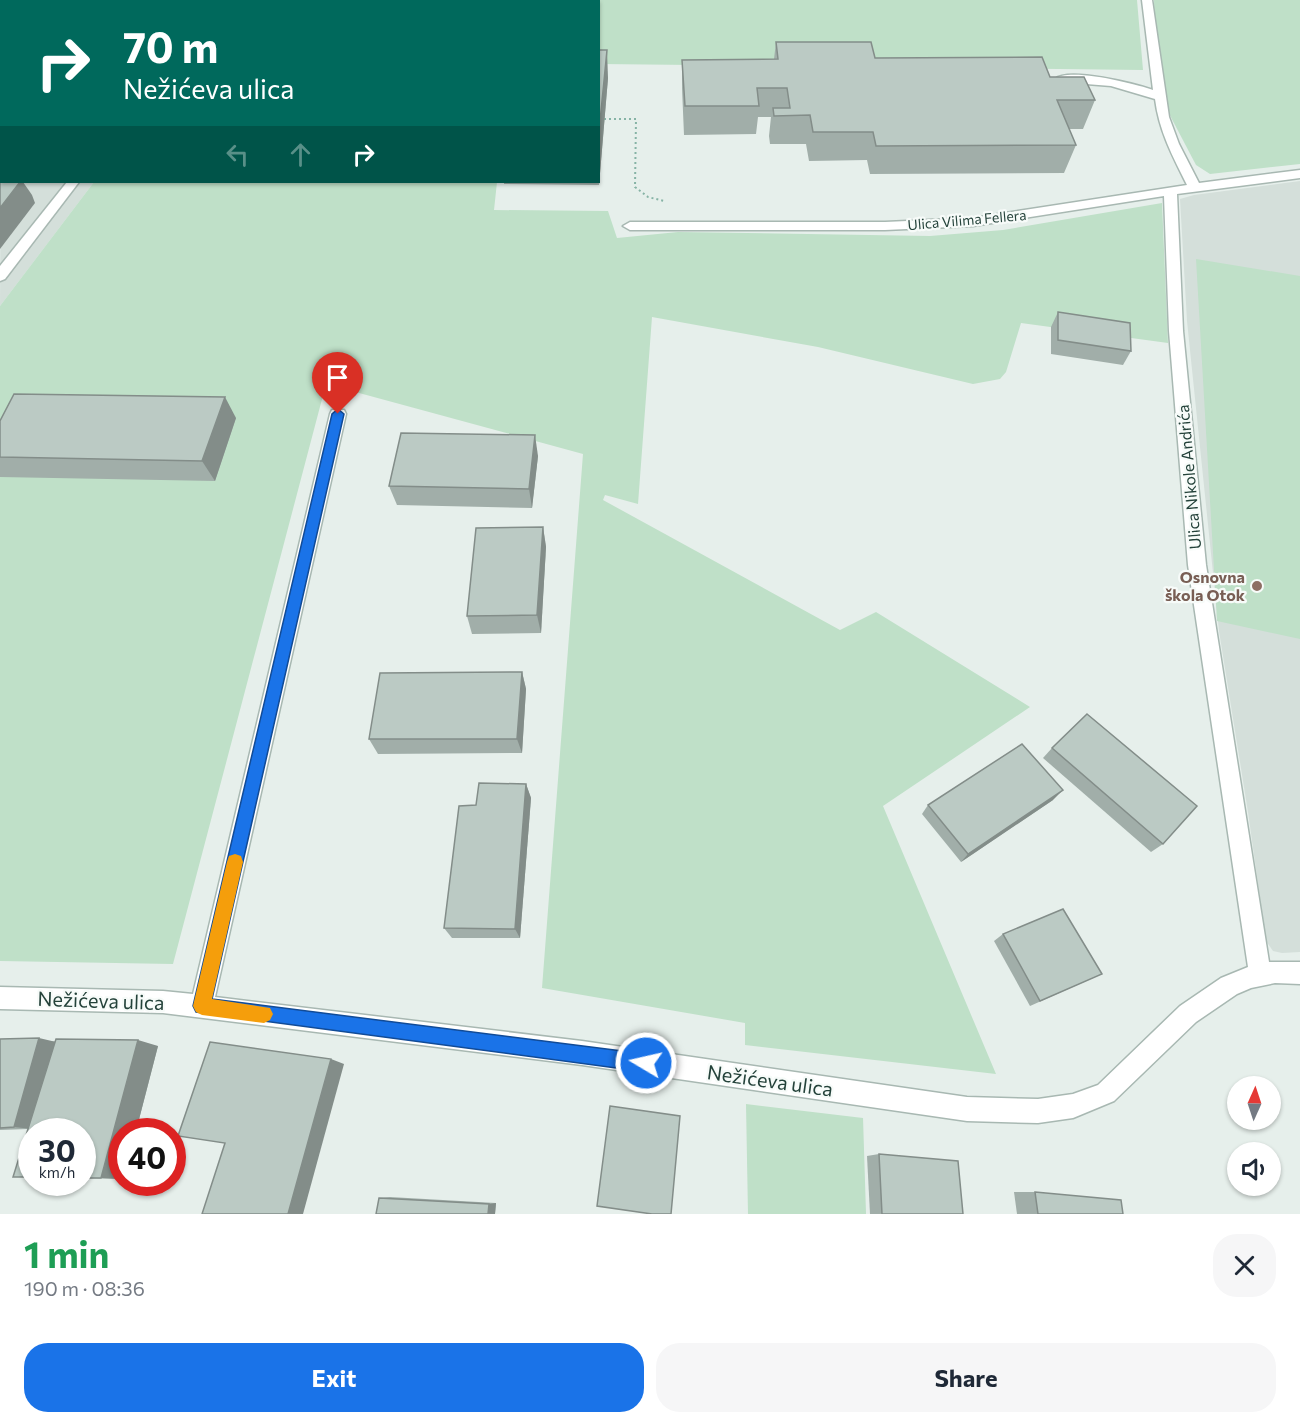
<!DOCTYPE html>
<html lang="en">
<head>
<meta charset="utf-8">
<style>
	body { margin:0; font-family:Commissioner,sans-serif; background:#f6f6f7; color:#1f2937; height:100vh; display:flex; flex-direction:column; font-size:22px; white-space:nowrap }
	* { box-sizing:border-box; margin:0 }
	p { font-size:20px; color:#747a83 }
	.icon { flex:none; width:33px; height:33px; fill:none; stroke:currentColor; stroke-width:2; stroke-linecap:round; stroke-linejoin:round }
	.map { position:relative; height:1214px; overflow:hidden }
	.sheet { display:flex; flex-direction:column; background:#fff; flex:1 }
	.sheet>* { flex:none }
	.top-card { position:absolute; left:0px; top:0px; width:600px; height:183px; box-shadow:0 2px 4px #0004; background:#00695c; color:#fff; overflow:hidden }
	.needle { width:39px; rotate:3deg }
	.fabs { position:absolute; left:1227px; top:1076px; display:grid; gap:12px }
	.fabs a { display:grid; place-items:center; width:54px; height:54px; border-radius:50%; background:#fff; box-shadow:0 2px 4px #0004; font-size:30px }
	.speed { position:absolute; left:18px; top:1118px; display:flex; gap:12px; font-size:30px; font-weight:700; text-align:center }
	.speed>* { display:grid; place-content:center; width:78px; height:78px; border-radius:50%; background:#fff; box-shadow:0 2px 4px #0004; line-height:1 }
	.speed small { font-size:15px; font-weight:400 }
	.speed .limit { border:9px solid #d22; background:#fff; color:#111 }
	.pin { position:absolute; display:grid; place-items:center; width:51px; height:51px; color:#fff; margin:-62px -26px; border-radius:50% 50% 50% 0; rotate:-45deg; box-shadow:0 0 6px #0007 }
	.pin .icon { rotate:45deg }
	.me { position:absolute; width:66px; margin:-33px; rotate:279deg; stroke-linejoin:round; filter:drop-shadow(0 0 4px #0008) }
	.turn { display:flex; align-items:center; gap:21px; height:126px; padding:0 24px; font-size:27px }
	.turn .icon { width:78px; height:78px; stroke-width:2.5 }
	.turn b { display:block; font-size:42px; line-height:51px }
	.lanes { display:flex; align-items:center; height:57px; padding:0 24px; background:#0003; justify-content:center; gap:30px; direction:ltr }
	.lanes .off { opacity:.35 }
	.round { display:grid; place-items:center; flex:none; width:63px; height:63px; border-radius:24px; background:#f6f6f7 }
	.headline { display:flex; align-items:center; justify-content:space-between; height:102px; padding:0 24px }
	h1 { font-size:36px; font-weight:700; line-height:45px; color:#1e9e55 }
	.button { display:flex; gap:12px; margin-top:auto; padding:12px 24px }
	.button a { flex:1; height:69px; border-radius:24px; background:#1a73e8; color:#fff; font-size:24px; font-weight:700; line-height:69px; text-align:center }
	.button a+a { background:#f6f6f7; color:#1f2937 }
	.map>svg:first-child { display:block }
</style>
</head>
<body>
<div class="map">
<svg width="1300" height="1214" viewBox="0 0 1300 1214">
	<rect width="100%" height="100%" fill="#e6efeb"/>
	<g fill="#d4dfda">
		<polygon points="1,129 2,182 94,182 0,306"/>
		<polygon points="1300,181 1300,952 1282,953 1273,951 1266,941 1248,812 1219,631 1187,321 1180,199 1194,195"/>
	</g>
	<g fill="#bfe0c8">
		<polygon points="17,0 1137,0 1143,70 599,64 598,2 16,2"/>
		<polygon points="1154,0 1300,0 1300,164 1210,174 1196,165 1164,104 1155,52"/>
		<polygon points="94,182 497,182 494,210 608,211 617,238 678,232 930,236 1003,230 1162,203 1168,343 1021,323 1006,372 1000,379 973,384 818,347 652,317 638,504 605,495 603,500 840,630 876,612 1030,707 883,806 996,1074 745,1045 745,1023 542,988 583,454 326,384 173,964 0,961 0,306"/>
		<polygon points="1196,259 1300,276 1300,639 1217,621"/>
		<polygon points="746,1104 863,1118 866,1214 748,1214"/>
	</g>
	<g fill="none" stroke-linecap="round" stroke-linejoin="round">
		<g stroke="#a8b8b2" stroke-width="3">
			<g id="minor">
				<path d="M 1142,0 L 1152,0 L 1169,117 L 1179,144 L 1199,183 L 1300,170 L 1300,178 L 1177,194 L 1183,331 L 1206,565 L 1269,962 L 1300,962 L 1300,984 L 1275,983 L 1251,988 L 1237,994 L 1196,1022 L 1114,1101 L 1073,1118 L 1038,1123 L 967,1121 L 582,1065 L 163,1013 L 0,1009 L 0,987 L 163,991 L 193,994 L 330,414 L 332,410 L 344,410 L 346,414 L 215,997 L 582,1041 L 967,1097 L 1038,1099 L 1073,1094 L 1098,1085 L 1180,1006 L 1221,978 L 1248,967 L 1188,565 L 1169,331 L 1164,196 L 973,226 L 885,230 L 630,230 L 623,226 L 630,222 L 885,222 L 973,218 L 1187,185 C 1173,157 1159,131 1155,99 L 1111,86 L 1061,82 L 1055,79 C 1069,67 1136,84 1153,90 Z"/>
				<polygon points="67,182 79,182 5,279 0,281 0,266"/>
			</g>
		</g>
		<polyline stroke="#86b3a5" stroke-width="2" stroke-dasharray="2 3" stroke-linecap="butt" points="604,119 636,119 635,187 648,197 664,201"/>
		<use href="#minor" fill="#fff" fill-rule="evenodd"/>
	</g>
	<g fill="#a1aea9">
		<polygon points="776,42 875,58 1050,77 1095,100 1083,129 1069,129 1076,145 1064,173 870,174 867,160 809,161 806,144 770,144 769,136 771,117 758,117 756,134 684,135 682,88 682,60 774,59"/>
		<polygon points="598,50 608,78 599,185 504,184 504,182 598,182"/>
		<polygon points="1058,312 1131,351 1123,365 1051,354 1051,327"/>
		<polygon points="236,418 215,481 0,477 0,421"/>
		<polygon points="538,456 532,508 397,505 389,486"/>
		<polygon points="543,527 546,547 541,633 472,634 467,616"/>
		<polygon points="522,672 526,689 522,753 378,754 369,739"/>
		<polygon points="1052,748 1163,844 1151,852 1043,758"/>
		<polygon points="526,784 531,798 520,938 452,938 444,928 476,805"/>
		<polygon points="1053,800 961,862 922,814 928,805"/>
		<polygon points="1003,934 1102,974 1030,1006 994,941"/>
		<polygon points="0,1039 158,1046 136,1131 122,1131 122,1179 82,1178 28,1129 0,1130"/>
		<polygon points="879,1154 963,1214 870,1214 867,1156"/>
		<polygon points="1014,1192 1035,1192 1123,1214 1017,1214"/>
		<polygon points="390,1197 496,1203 495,1214 376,1214 379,1198"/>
	</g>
	<g fill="#838d89">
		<polygon points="607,50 608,78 599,185 598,142"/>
		<polygon points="20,182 23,182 32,195 35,203 0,249 0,208"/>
		<polygon points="225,397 236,418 215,481 202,461"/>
		<polygon points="535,435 538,456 532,508 529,489"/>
		<polygon points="543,527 546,547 541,633 537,615"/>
		<polygon points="522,672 526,689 522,753 517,739"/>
		<polygon points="526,784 531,798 520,938 515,929"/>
		<polygon points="1063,790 1053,800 961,862 968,854"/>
		<polygon points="39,1038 56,1042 32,1129 14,1127"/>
		<polygon points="138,1040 158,1046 136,1131 122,1131 122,1179 101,1178"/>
		<polygon points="331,1059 344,1064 303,1214 288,1214"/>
		<polygon points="496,1203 495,1214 488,1214 489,1204"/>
	</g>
	<g fill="#bbcac4" stroke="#838d89" stroke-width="1.5">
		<polygon points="776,42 871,42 875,58 1042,57 1050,77 1084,77 1095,100 1057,100 1076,145 876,146 873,132 813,132 810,115 774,116 773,108 790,108 787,88 757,88 759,106 685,106 682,60 778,59"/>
		<polygon points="598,50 607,50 598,142"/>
		<polygon points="0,170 2,170 2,182 20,182 0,208"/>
		<polygon points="1058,312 1130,323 1131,351 1058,340"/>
		<polygon points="14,394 225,397 202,461 0,457 0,421"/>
		<polygon points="401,433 535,435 529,489 389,486"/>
		<polygon points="543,527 537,615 467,616 476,528"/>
		<polygon points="522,672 517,739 369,739 380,673"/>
		<polygon points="1087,714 1197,806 1163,844 1052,748"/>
		<polygon points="1022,744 1063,790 968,854 928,805"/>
		<polygon points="479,783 526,784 515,929 444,928 459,806 476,805"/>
		<polygon points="1063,909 1102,974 1040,1001 1003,934"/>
		<polygon points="39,1038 14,1127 0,1128 0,1039"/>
		<polygon points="56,1039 138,1040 101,1178 82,1178 82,1131 32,1131 32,1177 13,1177"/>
		<polygon points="210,1042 331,1059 288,1214 202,1214 225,1143 178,1136"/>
		<polygon points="610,1106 680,1116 671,1214 652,1214 597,1206"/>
		<polygon points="879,1154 958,1161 963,1214 882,1214"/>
		<polygon points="1035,1192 1121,1200 1123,1214 1038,1214"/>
		<polygon points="379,1198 489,1204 488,1214 376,1214"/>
	</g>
	<polygon fill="#1a73e8" stroke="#114b97" stroke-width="1.5" points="338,409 344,414 212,999 646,1054 652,1057 655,1063 652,1069 646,1072 196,1012 193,1006 332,414"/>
	<polygon fill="#f59e0b" points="235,854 241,856 243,862 212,999 270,1008 273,1014 270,1020 264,1023 202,1015 196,1012 193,1006 227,862 229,856"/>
	<circle fill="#8d6e63" stroke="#f7fbf9" stroke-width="2" cx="1257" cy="586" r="6"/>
	<g text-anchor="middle" stroke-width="4.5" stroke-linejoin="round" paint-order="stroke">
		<g font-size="14" fill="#24423a" stroke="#f7fbf9">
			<text transform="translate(967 220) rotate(-5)" y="5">Ulica Vilima Fellera</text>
		</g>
		<g font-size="16" fill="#24423a" stroke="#f7fbf9">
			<text transform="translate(1189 477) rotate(-95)" y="6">Ulica Nikole Andrića</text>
		</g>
		<g font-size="16" font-weight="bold" fill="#785e54" stroke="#f7fbf9" text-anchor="end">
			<text x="1245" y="583">Osnovna<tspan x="1245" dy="18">škola Otok</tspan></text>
		</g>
		<g font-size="20" fill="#24423a" stroke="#f7fbf9">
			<text transform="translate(101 1001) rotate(2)" y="7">Nežićeva ulica</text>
			<text transform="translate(770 1081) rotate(8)" y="7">Nežićeva ulica</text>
		</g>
	</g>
</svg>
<div class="fabs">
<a><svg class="needle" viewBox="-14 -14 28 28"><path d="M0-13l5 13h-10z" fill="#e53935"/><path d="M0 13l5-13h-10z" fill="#747a83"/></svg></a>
<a><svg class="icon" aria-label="sound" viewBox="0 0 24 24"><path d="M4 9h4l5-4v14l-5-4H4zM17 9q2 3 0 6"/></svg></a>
</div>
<div class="speed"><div>30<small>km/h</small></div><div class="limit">40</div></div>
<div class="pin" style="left:338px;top:414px;background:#d93025"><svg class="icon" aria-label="arrive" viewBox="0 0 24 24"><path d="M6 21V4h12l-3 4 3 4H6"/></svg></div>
<svg class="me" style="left:646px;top:1063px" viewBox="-20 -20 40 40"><circle r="17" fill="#1a73e8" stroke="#fff" stroke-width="3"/><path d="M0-11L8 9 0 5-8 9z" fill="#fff"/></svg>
<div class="top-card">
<div class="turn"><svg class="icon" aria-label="right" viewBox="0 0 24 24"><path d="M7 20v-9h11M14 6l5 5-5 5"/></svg><div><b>70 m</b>Nežićeva ulica</div></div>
<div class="lanes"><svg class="icon off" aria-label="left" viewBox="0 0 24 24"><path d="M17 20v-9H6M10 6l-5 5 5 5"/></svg><svg class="icon off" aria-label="ahead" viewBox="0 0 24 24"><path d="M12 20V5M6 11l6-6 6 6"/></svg><svg class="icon" aria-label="right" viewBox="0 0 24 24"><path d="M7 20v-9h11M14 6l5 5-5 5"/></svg></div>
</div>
</div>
<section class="sheet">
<div class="headline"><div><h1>1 min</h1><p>190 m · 08:36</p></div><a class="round"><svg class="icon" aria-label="close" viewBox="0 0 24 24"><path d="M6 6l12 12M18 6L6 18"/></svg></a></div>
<div class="button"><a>Exit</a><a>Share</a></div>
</section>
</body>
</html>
